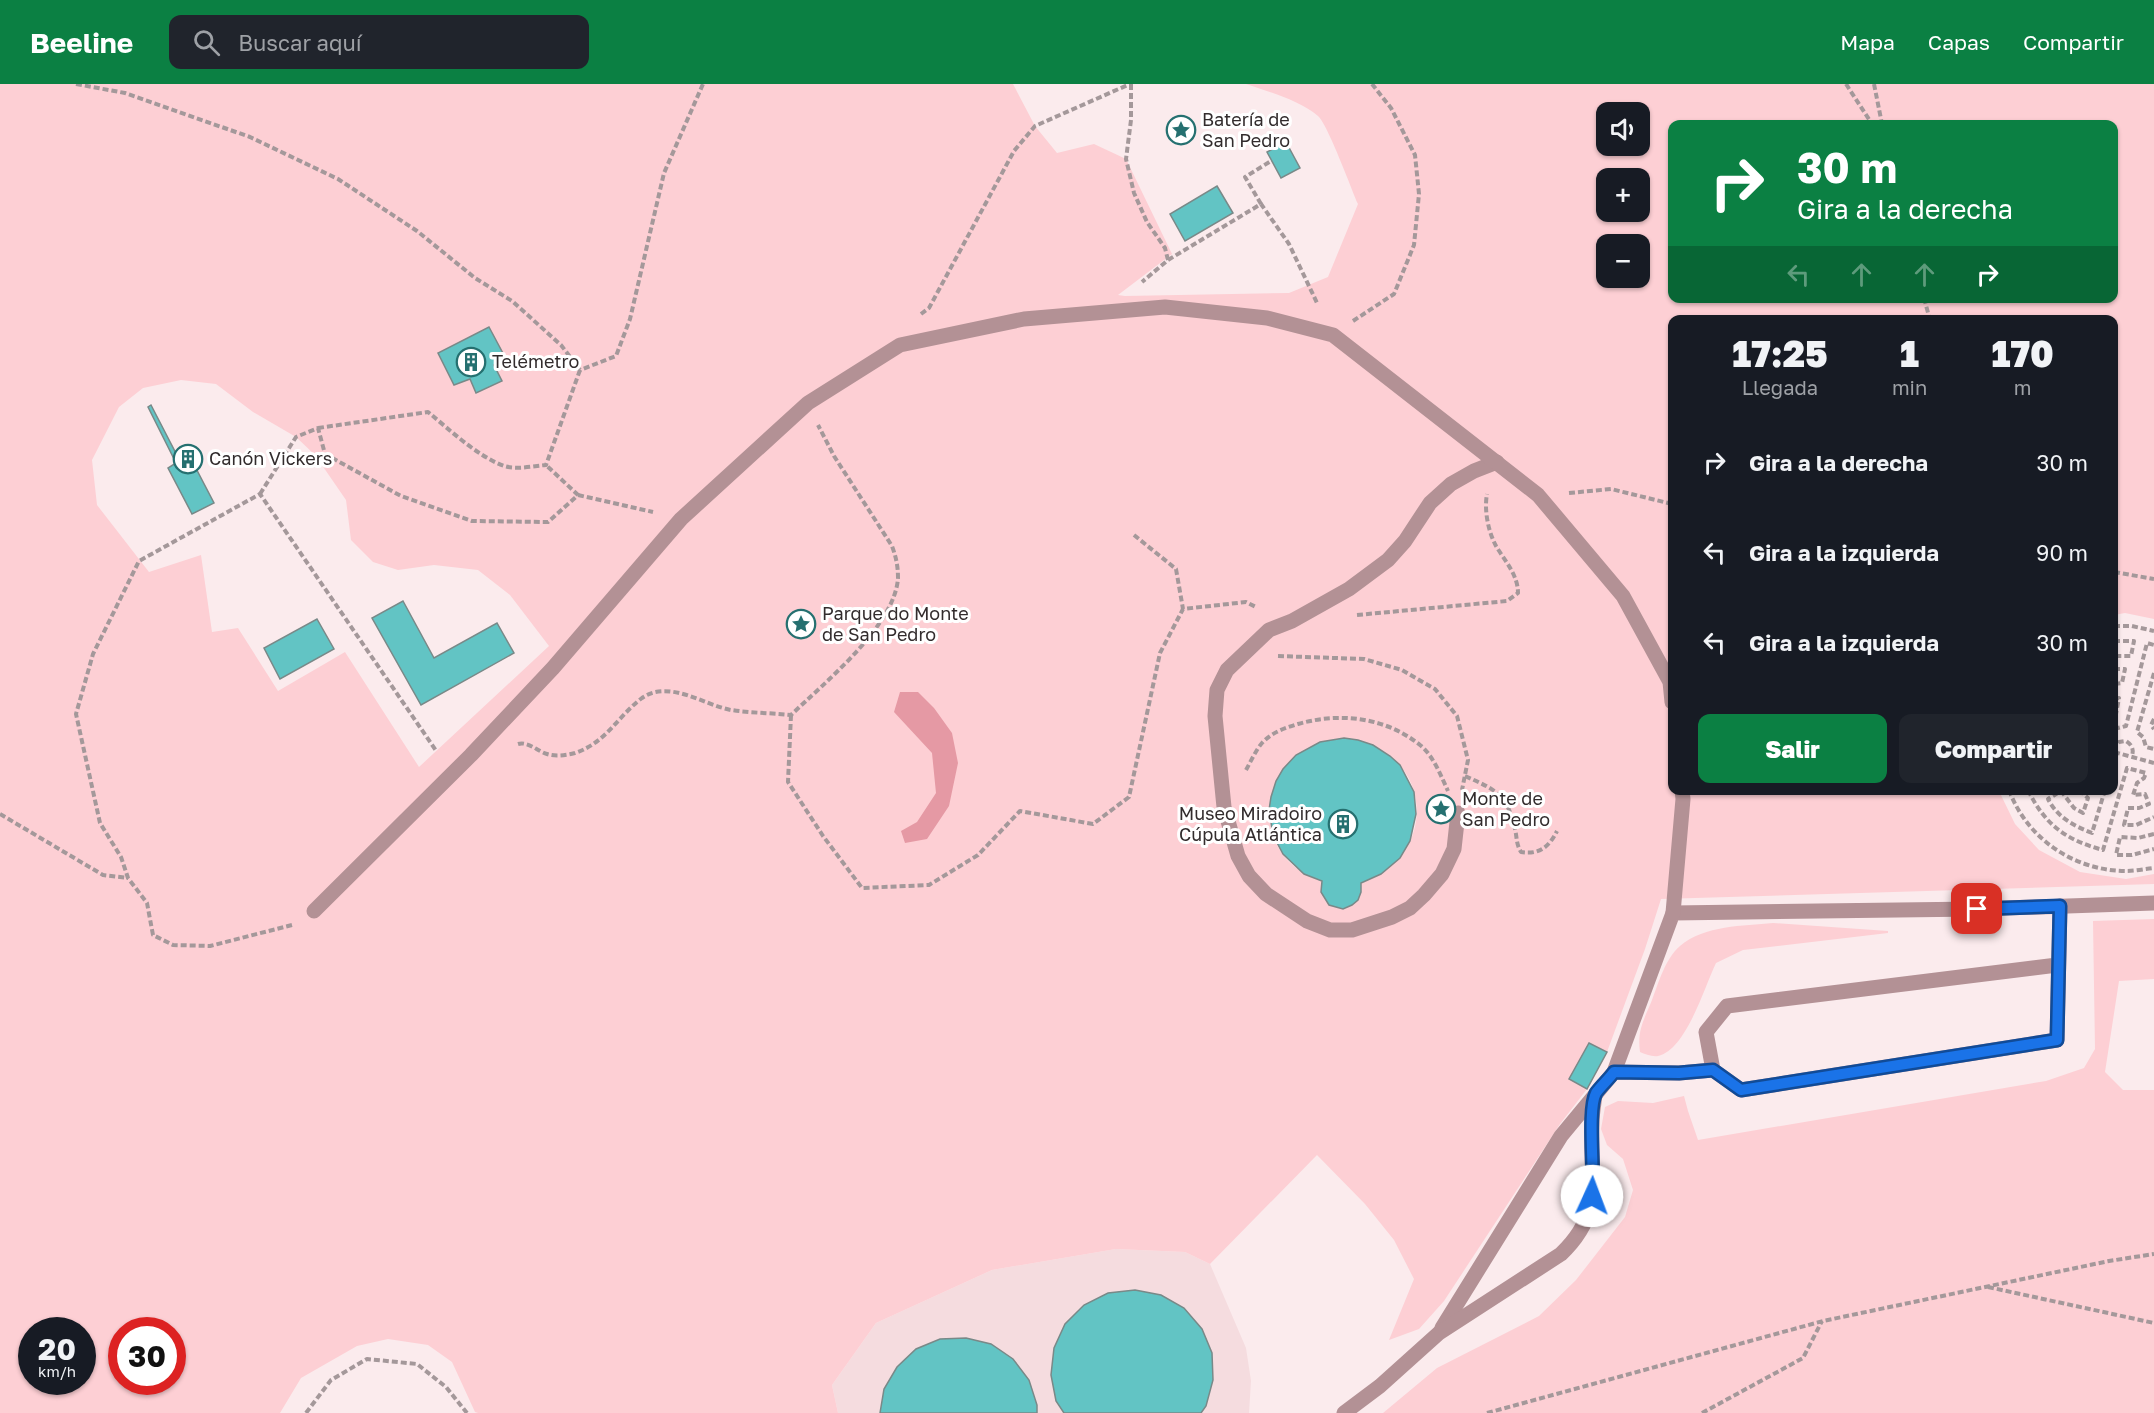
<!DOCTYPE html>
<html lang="es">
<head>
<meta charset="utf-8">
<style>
	body { margin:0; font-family:"Golos Text",sans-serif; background:#20242c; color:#f1f3f6; height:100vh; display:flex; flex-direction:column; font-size:22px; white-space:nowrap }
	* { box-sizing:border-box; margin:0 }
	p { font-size:20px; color:#9ea1a6 }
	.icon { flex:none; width:33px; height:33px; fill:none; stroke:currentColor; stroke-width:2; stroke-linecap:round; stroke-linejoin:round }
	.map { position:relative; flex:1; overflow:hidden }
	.sheet { position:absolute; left:1668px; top:231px; width:450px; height:480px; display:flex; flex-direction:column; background:#171b24; border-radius:12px; box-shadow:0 2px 4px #0004 }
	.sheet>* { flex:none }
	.top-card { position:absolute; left:1668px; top:36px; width:450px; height:183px; border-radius:12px; box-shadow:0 2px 4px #0004; background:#0b8043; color:#fff; overflow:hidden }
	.tools { position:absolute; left:1596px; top:18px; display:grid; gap:12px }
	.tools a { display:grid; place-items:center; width:54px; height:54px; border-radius:12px; background:#171b24; box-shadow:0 2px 4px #0004; font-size:30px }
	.speed { position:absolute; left:18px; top:1233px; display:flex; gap:12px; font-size:30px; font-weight:700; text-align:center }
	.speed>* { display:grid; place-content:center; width:78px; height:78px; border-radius:50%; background:#171b24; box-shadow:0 2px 4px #0004; line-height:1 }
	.speed small { font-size:15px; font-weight:400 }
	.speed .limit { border:9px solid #d22; background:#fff; color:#111 }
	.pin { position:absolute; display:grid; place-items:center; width:51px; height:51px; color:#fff; margin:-26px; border-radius:12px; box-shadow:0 3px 9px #0006 }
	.me { position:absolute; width:66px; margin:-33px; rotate:2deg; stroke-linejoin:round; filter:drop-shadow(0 0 4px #0008) }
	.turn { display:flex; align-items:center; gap:21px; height:126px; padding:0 30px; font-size:27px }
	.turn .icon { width:78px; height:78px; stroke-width:2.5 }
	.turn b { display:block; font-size:42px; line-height:51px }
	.lanes { display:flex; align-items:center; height:57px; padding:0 30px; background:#0003; justify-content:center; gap:30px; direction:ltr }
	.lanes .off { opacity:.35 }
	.eta { display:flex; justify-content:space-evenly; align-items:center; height:102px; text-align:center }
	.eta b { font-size:36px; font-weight:800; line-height:42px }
	.action { display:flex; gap:12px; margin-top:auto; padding:12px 30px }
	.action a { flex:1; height:69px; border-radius:12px; background:#0b8043; color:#fff; font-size:24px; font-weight:800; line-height:69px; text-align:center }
	.action a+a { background:#20242c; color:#f1f3f6 }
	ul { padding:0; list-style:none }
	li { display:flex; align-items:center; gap:18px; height:90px; padding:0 30px }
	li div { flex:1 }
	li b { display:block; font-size:22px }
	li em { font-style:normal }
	header { display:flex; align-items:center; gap:36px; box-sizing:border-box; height:84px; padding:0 30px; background:#0b8043; color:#fff }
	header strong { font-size:28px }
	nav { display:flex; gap:33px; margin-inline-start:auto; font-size:21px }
	.search { width:420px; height:54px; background:#20242c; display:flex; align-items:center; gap:15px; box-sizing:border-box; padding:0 21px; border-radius:12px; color:#9ea1a6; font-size:22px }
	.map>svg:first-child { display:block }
</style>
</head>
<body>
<header>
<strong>Beeline</strong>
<div class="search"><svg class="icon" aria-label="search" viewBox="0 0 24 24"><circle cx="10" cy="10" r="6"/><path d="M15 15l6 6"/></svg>Buscar aquí</div>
<nav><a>Mapa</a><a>Capas</a><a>Compartir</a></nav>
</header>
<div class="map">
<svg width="2154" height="1329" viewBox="0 0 2154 1329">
	<rect width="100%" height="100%" fill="#fbebed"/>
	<polygon fill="#f5dcdf" points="1116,1165 1185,1168 1210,1180 1246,1264 1251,1297 1249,1329 838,1329 832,1301 876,1239 992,1186"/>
	<g fill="#fdcfd4" fill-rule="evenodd">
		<path d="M 0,0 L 1013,0 L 1035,42 L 1057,69 L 1094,60 L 1126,75 L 1172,170 L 1118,211 L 1125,212 L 1289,209 L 1328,193 L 1358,120 C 1351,104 1328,41 1318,32 C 1299,16 1269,8 1246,0 L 2154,0 L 2154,535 L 2125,529 L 2114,531 L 2114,236 L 1672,236 L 1672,706 L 1999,707 L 2015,740 L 2039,766 L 2080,788 L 2126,795 L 2154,790 L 2154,800 L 1661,815 L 1645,865 L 1607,968 L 1587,1005 L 1560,1040 L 1444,1217 L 1419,1245 L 1389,1256 L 1414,1195 L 1394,1156 L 1365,1120 L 1317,1071 L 1210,1180 L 1185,1168 L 1116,1165 L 992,1186 L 876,1239 L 832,1301 L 838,1329 L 478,1329 L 475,1328 L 452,1278 L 428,1261 L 388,1255 L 357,1262 L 301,1294 L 280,1329 L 0,1329 ZM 1606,28 L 1640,28 L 1640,62 L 1606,62 ZM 1672,40 L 2114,40 L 2114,214 L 1672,214 ZM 1606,94 L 1640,94 L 1640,128 L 1606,128 ZM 1606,160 L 1640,160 L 1640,194 L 1606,194 ZM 181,296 L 216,300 L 253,328 L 296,353 L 315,371 L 346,416 L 351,456 L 373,478 L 398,486 L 434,481 L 478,486 L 510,511 L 549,562 L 419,683 L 345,568 L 278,607 L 238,544 L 212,548 L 201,471 L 149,488 L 97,421 L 92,376 L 119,323 L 143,304 ZM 1344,654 C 1431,663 1444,769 1361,799 C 1362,819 1348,829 1329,821 L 1321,808 L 1322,797 C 1241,772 1258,660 1344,654 ZM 32,1246 L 82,1246 L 82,1298 L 32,1298 ZM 122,1246 L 172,1246 L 172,1298 L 122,1298 Z"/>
		<polygon points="2154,835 2154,895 2119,897 2105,988 2123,1006 2154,1006 2154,1329 1383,1329 1437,1284 1539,1232 1576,1196 1625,1133 1633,1106 1623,1075 1607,1061 1601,1045 1605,1023 1618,1017 1653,1019 1684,1012 1688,1027 1698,1056 2046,997 2084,984 2095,965 2093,837"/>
		<path d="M 1773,839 L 1888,847 L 1888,849 L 1743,866 L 1716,879 C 1704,904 1686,966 1658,972 C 1652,973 1645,970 1640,968 C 1637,946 1644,936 1652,916 C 1659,898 1665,875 1680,862 C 1705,841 1743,842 1773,839 Z"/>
	</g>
	<polygon fill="#e599a4" points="900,608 918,608 934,624 952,649 958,679 949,722 927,755 905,759 901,747 917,738 936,709 932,669 894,628"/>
	<g fill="#62c4c4" stroke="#798988" stroke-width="1.5">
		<polygon points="1286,58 1300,84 1281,94 1267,68"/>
		<polygon points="1217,102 1233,129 1185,157 1170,130"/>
		<polygon points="489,243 506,275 494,281 502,297 476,309 470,295 454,301 438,269"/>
		<polygon points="151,321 180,377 190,373 214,419 192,430 168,384 176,379 148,323"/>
		<polygon points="403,517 434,574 497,539 514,569 421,621 372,534"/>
		<polygon points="317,535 334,565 280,595 264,564"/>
		<polygon points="1344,654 1358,656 1373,661 1390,672 1400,681 1414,708 1416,730 1410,757 1400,774 1381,790 1361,799 1361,808 1358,816 1352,821 1343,825 1329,821 1321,808 1322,797 1304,790 1283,770 1273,751 1269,726 1271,713 1276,697 1283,685 1296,671 1320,658"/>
		<polygon points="1589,959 1607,968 1587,1005 1569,995"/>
		<polygon points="1135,1206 1161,1211 1184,1224 1202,1245 1212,1269 1213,1296 1206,1322 1201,1329 1064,1329 1056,1317 1051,1291 1054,1264 1065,1240 1084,1221 1108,1209"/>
		<polygon points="966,1254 991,1260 1013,1275 1029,1296 1037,1321 1037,1329 880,1329 884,1305 897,1283 916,1265 940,1255"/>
	</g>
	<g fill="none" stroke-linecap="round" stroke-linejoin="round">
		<g stroke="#a4989a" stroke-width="4" stroke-dasharray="6 3" stroke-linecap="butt">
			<polyline points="76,0 125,9 250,53 338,95 417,147 475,194 512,217 561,261 580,286 616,272 630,235 664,89 703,0"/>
			<polyline points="1131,0 1131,36 1126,75 1134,109 1147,138 1165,164 1168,176 1142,198"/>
			<polyline points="1846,0 1872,40"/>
			<polyline points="1874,0 1882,40"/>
			<polyline points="1261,120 1245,93 1271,77"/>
			<polyline points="1168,176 1261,120 1289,160 1318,221"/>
			<polyline points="1924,214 1930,236"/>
			<polyline points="921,230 929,224 1014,67 1035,42 1130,0"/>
			<polyline points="1353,237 1394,210 1414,161 1419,110 1415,71 1391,24 1372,0"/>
			<path d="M 318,344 L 428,328 C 450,346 477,372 504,382 C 517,386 533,382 546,381 L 580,286"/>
			<polyline points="1569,409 1611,405 1672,420"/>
			<polyline points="260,410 296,353 318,344 325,370 401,412 472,437 548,438 578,411 546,381"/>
			<polyline points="578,411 653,428"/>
			<polyline points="1134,451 1176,485 1183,525"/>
			<polyline points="2114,488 2154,495"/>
			<path d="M 1357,531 L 1507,517 L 1518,509 C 1518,491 1505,477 1496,462 C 1488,447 1484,426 1487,410"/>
			<polyline points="2114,542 2132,542 2154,547"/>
			<polyline points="2114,557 2134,557 2131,572 2114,572"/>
			<polyline points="1278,572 1364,575 1402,586 1435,605 1457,632 1468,676 1462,706"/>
			<polyline points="2114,585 2125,585 2122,599 2114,600"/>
			<polyline points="2154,589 2137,648 2143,653 2146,663 2154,665"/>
			<polyline points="2114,615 2119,614 2116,630 2114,630"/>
			<polyline points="791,631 788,698 823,752 862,804 929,801 978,771 1020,727 1093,740 1129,713 1160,569 1183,525 1246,518 1256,523"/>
			<polyline points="2154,635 2151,641 2154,645"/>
			<polyline points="2114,645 2126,642 2147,559 2154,561"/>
			<path d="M 518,660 C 528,657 537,667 547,670 C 556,673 566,671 575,669 C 607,658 617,633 642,614 C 669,595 704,621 731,626 C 751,629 772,629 791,631 C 824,599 895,542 898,494 C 898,482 896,473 892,462 L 834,372 L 818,341"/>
			<path d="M 2115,667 L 2116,661 L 2119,658 L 2126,657 C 2132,661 2134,665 2132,672"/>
			<polyline points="2114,668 2154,679"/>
			<path d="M 1246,686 C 1251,677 1256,666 1262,659 C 1272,648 1285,644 1298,640 C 1340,628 1385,633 1420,661 C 1433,671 1441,692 1448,707"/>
			<path d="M 1465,692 C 1496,706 1507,710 1515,745 C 1517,753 1516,760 1521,768 C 1539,771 1549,763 1557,747"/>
			<path d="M 2009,706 C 2027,755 2075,787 2126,787 C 2135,787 2145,785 2154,784"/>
			<path d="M 2028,706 C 2045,741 2066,756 2103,766 L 2127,684 L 2146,689 L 2144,694 L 2137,699 L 2133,711 L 2145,710 L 2149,720 L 2139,724 L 2128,724 L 2124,741 L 2136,741 L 2154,733"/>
			<path d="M 2079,706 L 2088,714 L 2083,729 L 2074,724 L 2061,707 L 2048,715 C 2057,733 2074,742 2092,749 L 2105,706"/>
			<polyline points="0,730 103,791 128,794"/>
			<polyline points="2154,750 2138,754 2120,753 2116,771 2132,771 2154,765"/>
			<polyline points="292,841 210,862 173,861 153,851 147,819 128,794 121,773 100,739 76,630 93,570 139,477 260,410 437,668"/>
			<polyline points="1988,1203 2154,1239"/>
			<polyline points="306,1329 331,1296 367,1275 417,1280 446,1303 467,1329"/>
			<polyline points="1487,1329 1823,1237 2109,1177 2154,1170"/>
			<polyline points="1702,1329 1803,1274 1822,1237"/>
		</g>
		<g stroke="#b39195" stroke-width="15">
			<polyline points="2057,881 1727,922 1706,948 1713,986 1741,1006 2057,956 2060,822"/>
			<polyline points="1614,988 1679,989 1713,986"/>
			<polyline points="1595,1011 1614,988 1673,829 1977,825 2154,819"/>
		</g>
		<g stroke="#b39195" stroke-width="15">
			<polyline points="1458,729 1454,765 1442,790 1424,811 1410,824 1392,833 1352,846 1330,846 1307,837 1266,810 1249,792 1238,772 1224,723 1215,632 1217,606 1227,586 1269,546 1292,537 1349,505 1388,476 1405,457 1430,419 1451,400 1474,387 1497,378"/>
			<polyline points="314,827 471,671 553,584 681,435 808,319 900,261 1024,235 1165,223 1267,234 1333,251 1538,411 1623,512 1670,598 1672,618"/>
			<polyline points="1673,829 1683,715 1682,706"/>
		</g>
		<g stroke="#b39195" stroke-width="15">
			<polyline points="1442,1244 1561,1052 1595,1011"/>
			<path d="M 1344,1329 L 1380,1302 L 1439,1249 L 1561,1170 C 1606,1127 1589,1093 1592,1039 C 1592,1029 1594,1020 1595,1011"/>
		</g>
	</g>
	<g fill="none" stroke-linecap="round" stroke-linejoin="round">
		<g stroke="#114b97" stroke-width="15">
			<path id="route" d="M 1592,1112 C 1595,1088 1587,1026 1596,1009 C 1601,1002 1609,995 1614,988 L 1679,989 L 1713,986 L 1741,1006 L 2057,956 L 2060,822 L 1977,825"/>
		</g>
		<use href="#route" stroke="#1a73e8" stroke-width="10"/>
	</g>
	<defs>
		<g id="sight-ring" transform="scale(1.5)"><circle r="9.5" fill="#fff" stroke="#257070" stroke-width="1.5"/><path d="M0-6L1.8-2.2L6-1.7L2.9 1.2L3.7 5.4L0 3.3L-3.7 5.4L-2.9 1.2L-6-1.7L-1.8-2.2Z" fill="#257070"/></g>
		<g id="building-ring" transform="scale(1.5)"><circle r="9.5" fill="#fff" stroke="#257070" stroke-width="1.5"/><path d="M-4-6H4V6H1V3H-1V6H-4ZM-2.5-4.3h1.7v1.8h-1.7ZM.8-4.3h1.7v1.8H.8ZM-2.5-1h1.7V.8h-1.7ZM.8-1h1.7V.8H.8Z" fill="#257070"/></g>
	</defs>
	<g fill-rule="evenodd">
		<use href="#sight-ring" x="1181" y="46"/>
		<use href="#building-ring" x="471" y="278"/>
		<use href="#building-ring" x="188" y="375"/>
		<use href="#sight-ring" x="801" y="540"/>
		<use href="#sight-ring" x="1441" y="725"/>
		<use href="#building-ring" x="1343" y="740"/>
	</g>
	<g text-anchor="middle" stroke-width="6" stroke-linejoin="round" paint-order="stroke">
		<g font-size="18" fill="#322c2d" stroke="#fff" text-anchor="start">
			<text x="1202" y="42">Batería de<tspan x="1202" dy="21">San Pedro</tspan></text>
			<text x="492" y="284">Telémetro</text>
			<text x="209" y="381">Canón Vickers</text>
			<text x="822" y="536">Parque do Monte<tspan x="822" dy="21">de San Pedro</tspan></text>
			<text x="1462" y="721">Monte de<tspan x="1462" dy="21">San Pedro</tspan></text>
			<text x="1322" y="736" text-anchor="end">Museo Miradoiro<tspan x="1322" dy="21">Cúpula Atlántica</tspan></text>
		</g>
	</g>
</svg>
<div class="tools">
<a><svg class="icon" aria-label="sound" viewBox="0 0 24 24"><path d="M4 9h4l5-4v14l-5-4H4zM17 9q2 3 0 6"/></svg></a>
<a>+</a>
<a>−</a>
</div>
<div class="speed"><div>20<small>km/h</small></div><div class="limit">30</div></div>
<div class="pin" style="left:1977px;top:825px;background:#d93025"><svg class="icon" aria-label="arrive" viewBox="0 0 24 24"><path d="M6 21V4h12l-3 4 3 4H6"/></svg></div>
<svg class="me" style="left:1592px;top:1112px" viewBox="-20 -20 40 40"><circle r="19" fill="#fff"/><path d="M0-13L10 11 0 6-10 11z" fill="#1a73e8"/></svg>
<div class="top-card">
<div class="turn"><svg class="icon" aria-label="right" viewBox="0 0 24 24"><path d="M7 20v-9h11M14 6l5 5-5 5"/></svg><div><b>30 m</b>Gira a la derecha</div></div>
<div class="lanes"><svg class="icon off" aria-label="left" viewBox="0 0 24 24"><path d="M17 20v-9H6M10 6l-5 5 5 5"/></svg><svg class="icon off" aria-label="ahead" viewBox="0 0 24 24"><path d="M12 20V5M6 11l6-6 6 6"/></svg><svg class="icon off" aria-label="ahead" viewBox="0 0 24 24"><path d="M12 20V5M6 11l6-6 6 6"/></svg><svg class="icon" aria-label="right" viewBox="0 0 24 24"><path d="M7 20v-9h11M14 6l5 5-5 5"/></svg></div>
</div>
<section class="sheet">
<div class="eta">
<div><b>17:25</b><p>Llegada</p></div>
<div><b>1</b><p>min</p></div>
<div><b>170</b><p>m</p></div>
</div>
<ul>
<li><svg class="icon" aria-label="right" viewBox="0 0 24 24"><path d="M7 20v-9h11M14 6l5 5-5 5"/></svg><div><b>Gira a la derecha</b></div><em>30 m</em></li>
<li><svg class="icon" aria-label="left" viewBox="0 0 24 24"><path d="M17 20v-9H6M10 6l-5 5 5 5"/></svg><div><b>Gira a la izquierda</b></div><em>90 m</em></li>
<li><svg class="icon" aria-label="left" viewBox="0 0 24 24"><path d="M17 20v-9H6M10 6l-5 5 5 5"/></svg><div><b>Gira a la izquierda</b></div><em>30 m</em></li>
</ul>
<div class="action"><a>Salir</a><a>Compartir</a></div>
</section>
</div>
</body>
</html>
